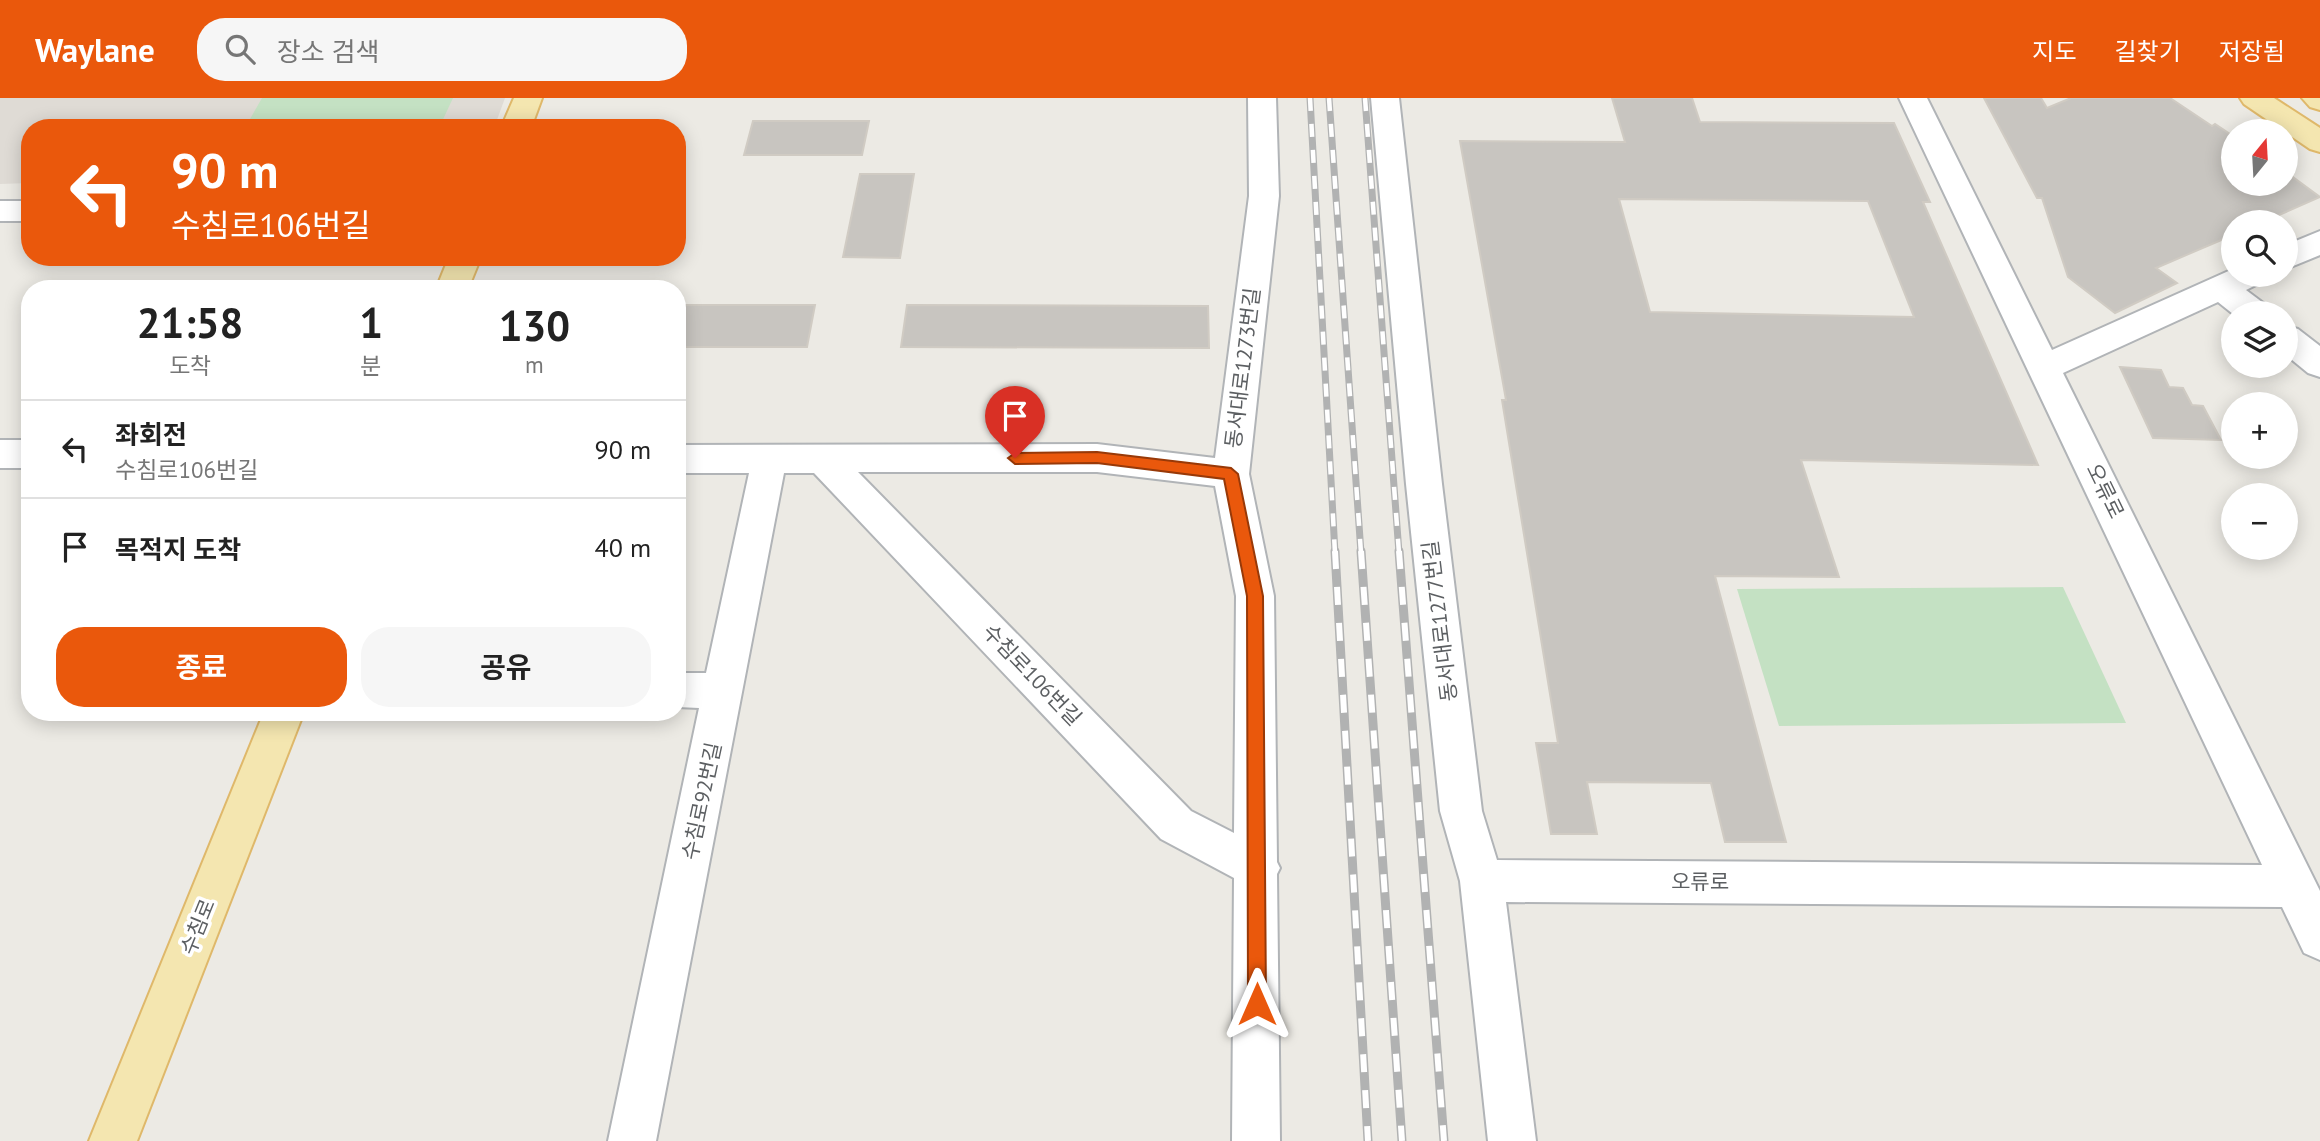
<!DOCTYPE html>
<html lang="ko">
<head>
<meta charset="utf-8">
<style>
	body { margin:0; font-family:"PT Sans","Noto Sans KR",sans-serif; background:#f6f6f6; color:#222; height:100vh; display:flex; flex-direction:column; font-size:26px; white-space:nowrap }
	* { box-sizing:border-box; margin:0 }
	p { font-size:23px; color:#767676 }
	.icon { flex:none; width:38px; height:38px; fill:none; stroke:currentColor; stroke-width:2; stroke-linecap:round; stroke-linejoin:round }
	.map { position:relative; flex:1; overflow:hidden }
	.sheet { position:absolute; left:21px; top:182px; width:665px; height:441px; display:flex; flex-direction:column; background:#fff; border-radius:28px; box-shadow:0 4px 18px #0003 }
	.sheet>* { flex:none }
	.top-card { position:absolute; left:21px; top:21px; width:665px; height:147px; border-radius:28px; box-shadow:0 4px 18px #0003; background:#ea580c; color:#fff; overflow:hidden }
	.needle { width:46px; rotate:18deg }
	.controls { position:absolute; left:2221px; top:21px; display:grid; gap:14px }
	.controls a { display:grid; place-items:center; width:77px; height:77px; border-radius:50%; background:#fff; box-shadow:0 4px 18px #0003; font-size:35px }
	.pin { position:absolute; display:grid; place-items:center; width:60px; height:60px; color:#fff; margin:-72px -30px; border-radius:50% 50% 50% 0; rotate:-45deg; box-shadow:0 0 7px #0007 }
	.pin .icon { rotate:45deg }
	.me { position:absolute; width:77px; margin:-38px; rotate:0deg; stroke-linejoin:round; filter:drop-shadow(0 0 5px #0008) }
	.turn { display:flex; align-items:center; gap:24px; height:147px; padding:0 35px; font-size:32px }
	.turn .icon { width:91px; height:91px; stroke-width:2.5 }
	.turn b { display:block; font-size:49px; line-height:60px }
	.eta { display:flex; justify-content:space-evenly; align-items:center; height:119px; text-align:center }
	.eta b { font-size:42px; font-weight:700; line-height:49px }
	.cta { display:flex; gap:14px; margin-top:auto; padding:14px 35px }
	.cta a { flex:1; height:80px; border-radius:28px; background:#ea580c; color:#fff; font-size:28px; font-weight:700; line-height:80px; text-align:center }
	.cta a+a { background:#f6f6f6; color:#222 }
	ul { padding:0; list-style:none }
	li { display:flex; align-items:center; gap:21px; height:98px; padding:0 35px; border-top:2px solid #e0e0e0 }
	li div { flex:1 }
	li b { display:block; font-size:26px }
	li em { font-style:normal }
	header { display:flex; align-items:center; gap:42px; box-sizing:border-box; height:98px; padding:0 35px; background:#ea580c; color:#fff }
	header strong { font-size:33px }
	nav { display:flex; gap:38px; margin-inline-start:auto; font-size:24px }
	.search { width:490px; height:63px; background:#f6f6f6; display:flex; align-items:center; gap:18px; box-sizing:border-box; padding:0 24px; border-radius:28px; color:#767676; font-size:26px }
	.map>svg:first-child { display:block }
</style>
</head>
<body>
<header>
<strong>Waylane</strong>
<div class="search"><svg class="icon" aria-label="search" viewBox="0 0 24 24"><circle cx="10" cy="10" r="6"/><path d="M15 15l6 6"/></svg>장소 검색</div>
<nav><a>지도</a><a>길찾기</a><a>저장됨</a></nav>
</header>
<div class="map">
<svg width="2320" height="1043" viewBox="0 0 2320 1043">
	<rect width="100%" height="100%" fill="#eceae4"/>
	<polygon fill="#dfdbd5" points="0,0 505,0 494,30 30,30 30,85 0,86"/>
	<g fill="#c4e1c3">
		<polygon points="262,0 453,0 439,30 245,30"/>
		<polygon points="2063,489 2126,625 1779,628 1737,491"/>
	</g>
	<g fill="#c8c5c0" stroke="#d0cbc3" stroke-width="2" fill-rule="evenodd">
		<path d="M 1612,0 L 1692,0 L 1700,24 L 1894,25 L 1930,104 L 1923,104 L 2038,367 L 1801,362 L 1839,479 L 1715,478 L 1786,744 L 1725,744 L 1711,685 L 1587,684 L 1597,736 L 1551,736 L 1536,645 L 1558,645 L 1502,302 L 1506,302 L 1460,43 L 1625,44 ZM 1619,101 L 1868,103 L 1914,219 L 1650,214 Z"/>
		<polygon points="1984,0 2041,0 2047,10 2071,0 2170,0 2212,28 2215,26 2233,38 2233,86 2286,86 2286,74 2320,99 2263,124 2233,124 2233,137 2156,170 2177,185 2115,215 2068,179 2042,100 2037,100"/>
		<polygon points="753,23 869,23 862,57 744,57"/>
		<polygon points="860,76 914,76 900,160 843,159"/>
		<polygon points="677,207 815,207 807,249 677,249"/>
		<polygon points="907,207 1208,208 1209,250 901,249"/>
		<polygon points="2120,269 2161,272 2169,289 2183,290 2192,307 2203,308 2221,342 2153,340"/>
	</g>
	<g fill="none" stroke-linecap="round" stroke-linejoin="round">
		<g stroke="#b1b4b7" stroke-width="4">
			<g id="minor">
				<path d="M 1248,0 L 1276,0 L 1279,98 L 1249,376 L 1274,498 L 1277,764 L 1280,770 L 1277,776 L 1280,1043 L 1232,1043 L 1234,780 L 1161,741 L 814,375 L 784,375 L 656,1043 L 608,1043 L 699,610 L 677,609 L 677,575 L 706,575 L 749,375 L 677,375 L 677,347 L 1097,346 L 1215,360 L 1249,98 ZM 858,374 L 1097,374 L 1215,388 L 1236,498 L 1234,735 L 1191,713 Z"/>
				<polygon points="1371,0 1399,0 1442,386 1482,713 1497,762 2262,767 1899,0 1927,0 2052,252 2233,171 2233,177 2265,177 2260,185 2246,192 2266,207 2270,215 2233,216 2218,204 2063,275 2320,793 2320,862 2304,855 2282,809 1506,804 1536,1043 1488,1043 1460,783 1440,713 1406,386"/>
				<rect x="0" y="103" width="30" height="20"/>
				<polygon points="2320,133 2320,157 2286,171 2286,147"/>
				<polygon points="2286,228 2298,231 2320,248 2320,279 2308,275 2286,257"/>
				<rect x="0" y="342" width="30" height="28"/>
			</g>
		</g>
		<g stroke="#dfb86a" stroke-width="4">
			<g id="major">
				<polygon points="514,0 542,0 531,30 501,30"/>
				<polygon points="2240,0 2274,0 2320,30 2320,54 2310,51 2244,6"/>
				<polygon points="2302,0 2320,0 2320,12 2310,9"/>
				<polygon points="449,159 481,159 468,191 436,191"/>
				<polygon points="264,614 304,614 137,1043 89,1043"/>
			</g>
		</g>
		<use href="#minor" fill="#fff" fill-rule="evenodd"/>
		<use href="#major" fill="#f4e6b0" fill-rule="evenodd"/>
		<g stroke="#b1b2b2" stroke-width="7">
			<g id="rail-far1">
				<polyline points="1310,0 1335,455"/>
				<polyline points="1329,0 1361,455"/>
				<polyline points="1365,0 1399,455"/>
			</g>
		</g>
		<g stroke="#b1b2b2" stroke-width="9">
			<g id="rail">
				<polyline points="1335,453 1368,1043"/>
				<polyline points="1361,453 1402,1043"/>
				<polyline points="1399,453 1444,1043"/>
			</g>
		</g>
		<use href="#rail-far1" stroke="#fff" stroke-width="4.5" stroke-dasharray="13" stroke-linecap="butt"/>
		<use href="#rail" stroke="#fff" stroke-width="6" stroke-dasharray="18" stroke-linecap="butt"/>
	</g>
	<polygon fill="#ea580c" stroke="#983908" stroke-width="2" points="1097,354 1231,370 1238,376 1263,498 1266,906 1264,913 1257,916 1250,913 1248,906 1247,498 1224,381 1097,365 1015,366 1008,360 1015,355"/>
	<g text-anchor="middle" stroke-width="7" stroke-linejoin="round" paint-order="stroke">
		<g font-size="21" fill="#5c5f62" stroke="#fff">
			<text transform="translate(1243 270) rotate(-83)" y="7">동서대로1273번길</text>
			<text transform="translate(2105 393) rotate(64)" y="7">오류로</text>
			<text transform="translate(1440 523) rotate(-97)" y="7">동서대로1277번길</text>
			<text transform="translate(1032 577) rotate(46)" y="7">수침로106번길</text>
			<text transform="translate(702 703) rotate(-78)" y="7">수침로92번길</text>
			<text x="1700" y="791">오류로</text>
			<text transform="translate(198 829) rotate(-68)" y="7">수침로</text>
		</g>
	</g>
</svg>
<div class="controls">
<a><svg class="needle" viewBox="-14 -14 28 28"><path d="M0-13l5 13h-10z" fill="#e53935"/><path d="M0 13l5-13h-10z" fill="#767676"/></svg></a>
<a><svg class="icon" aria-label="search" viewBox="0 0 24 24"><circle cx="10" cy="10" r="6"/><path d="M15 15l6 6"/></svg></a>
<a><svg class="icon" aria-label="layers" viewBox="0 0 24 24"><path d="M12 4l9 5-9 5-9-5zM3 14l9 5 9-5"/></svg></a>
<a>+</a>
<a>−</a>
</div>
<div class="pin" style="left:1015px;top:360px;background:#d93025"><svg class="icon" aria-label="arrive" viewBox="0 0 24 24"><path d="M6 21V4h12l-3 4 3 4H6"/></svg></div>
<svg class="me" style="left:1257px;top:906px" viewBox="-20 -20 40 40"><path d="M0-17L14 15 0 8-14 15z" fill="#ea580c" stroke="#fff" stroke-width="4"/></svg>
<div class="top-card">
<div class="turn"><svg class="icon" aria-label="left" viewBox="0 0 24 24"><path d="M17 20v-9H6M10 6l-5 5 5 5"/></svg><div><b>90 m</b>수침로106번길</div></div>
</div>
<section class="sheet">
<div class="eta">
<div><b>21:58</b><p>도착</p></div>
<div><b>1</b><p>분</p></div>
<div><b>130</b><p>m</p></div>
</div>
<ul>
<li><svg class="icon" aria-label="left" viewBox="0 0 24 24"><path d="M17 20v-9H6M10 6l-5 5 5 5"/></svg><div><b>좌회전</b><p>수침로106번길</p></div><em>90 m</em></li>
<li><svg class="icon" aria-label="arrive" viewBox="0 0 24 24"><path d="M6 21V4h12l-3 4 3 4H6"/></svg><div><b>목적지 도착</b></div><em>40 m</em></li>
</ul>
<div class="cta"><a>종료</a><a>공유</a></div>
</section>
</div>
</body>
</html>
